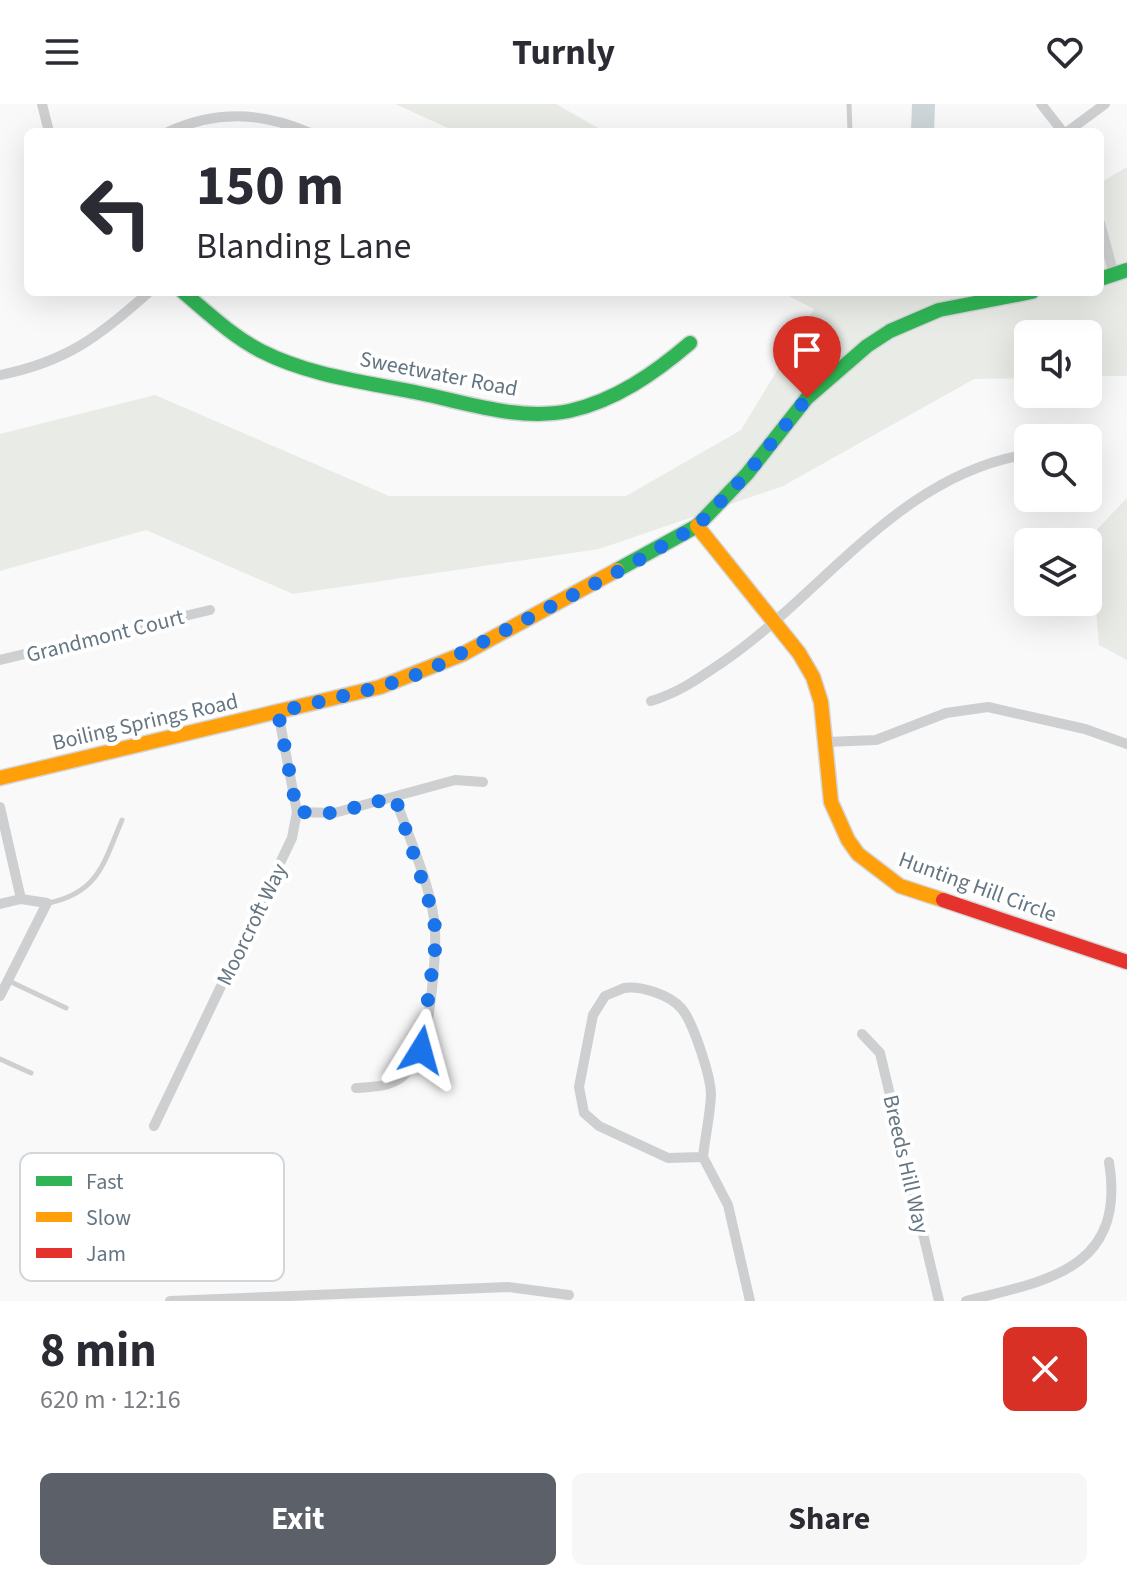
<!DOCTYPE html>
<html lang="en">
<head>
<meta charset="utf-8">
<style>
	body { margin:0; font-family:"Source Sans 3",sans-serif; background:#f7f7f7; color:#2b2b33; height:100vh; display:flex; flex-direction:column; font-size:30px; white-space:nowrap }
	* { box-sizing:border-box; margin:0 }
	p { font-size:26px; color:#7c7c81 }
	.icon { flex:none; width:44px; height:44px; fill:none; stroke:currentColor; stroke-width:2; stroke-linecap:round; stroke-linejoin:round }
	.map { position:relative; height:1197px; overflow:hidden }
	.drawer { display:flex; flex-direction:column; background:#fff; flex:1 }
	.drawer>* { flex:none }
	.guide { position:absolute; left:24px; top:24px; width:1080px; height:168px; border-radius:12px; box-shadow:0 8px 32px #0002; background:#fff; color:#2b2b33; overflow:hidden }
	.buttons { position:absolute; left:1014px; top:216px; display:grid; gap:16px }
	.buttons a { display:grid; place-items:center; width:88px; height:88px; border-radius:12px; background:#fff; box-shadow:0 8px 32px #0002; font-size:40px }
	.pin { position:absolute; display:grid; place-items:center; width:68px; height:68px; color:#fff; margin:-82px -34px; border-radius:50% 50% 50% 0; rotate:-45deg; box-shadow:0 0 8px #0007 }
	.pin .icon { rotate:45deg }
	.me { position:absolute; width:88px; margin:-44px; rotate:8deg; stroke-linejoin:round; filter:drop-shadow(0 0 6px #0008) }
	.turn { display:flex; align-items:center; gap:28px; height:168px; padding:0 40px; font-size:36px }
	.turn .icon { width:104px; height:104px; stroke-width:2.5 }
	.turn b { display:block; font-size:56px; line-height:68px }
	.round { display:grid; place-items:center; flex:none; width:84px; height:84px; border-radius:12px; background:#f7f7f7 }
	.headline { display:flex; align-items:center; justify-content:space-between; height:136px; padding:0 40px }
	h1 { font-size:48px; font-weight:700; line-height:60px }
	.button { display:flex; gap:16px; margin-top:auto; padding:16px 40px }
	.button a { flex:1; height:92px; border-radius:12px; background:#5c6169; color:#fff; font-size:32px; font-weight:700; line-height:92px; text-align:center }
	.button a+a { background:#f7f7f7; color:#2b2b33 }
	header { display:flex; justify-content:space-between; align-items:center; height:104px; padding:0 40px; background:#fff; font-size:36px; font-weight:700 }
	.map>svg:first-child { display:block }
</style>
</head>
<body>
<header><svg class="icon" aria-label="menu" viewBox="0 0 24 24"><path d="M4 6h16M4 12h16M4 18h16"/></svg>Turnly<svg class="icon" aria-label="heart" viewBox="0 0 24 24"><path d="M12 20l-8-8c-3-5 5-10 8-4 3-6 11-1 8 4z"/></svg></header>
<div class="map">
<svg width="1127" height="1197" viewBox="0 0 1127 1197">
	<rect width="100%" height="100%" fill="#f9f9f9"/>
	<g fill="#e8ebe6">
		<polygon points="395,0 556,0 605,28 457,28"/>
		<polygon points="1127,63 1127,272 1088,272 1088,230 1028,230 1028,274 974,275 783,382 599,445 293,490 146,426 0,467 0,330 155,291 389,392 626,392 741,326 814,205 781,188 1100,188 1100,79"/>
		<polygon points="1127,394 1127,556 1099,541 1090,433"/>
	</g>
	<polygon fill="#ced6d9" points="912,0 935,0 934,28 911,27"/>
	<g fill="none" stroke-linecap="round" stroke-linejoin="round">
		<g stroke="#d5d6d7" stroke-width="17">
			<g id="fast">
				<polyline points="1100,175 1127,166"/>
				<path d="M 183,188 C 208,209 232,232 261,247 C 310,272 366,278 419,289 C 468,299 519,317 569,307 C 615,297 655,269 690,239"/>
				<polyline points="617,466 697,422 747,370 807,294 867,242 890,227 939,206 1032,188"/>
			</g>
		</g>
		<g stroke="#d5d6d7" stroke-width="17">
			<g id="slow">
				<polyline points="697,422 799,549 813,573 821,598 831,698 848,736 858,750 900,782 943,796"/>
				<polyline points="0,674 380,583 463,550 617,466"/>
			</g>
		</g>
		<g stroke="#d5d6d7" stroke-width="17">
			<polyline id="jam" points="943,796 1127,858"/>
		</g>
		<g stroke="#cecfd0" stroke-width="5">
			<polyline points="849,0 850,28"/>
			<path d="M 48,799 C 99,789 104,758 122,716"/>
			<polyline points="9,877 66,904"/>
			<polyline points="0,955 31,969"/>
		</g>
		<g stroke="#cecfd0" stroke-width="10">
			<polyline points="42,0 49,28"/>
			<polyline points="1041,0 1063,28"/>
			<path d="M 168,28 C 216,6 260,8 308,28"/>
			<polyline points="1067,28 1105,0"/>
			<polyline points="1100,119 1114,171"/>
			<path d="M 0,271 C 66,258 100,232 149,188"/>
			<polyline points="0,556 210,506"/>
			<path d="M 651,597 C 678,589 698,575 720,560 C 824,490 897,371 1028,350"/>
			<polyline points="827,638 876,636 946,609 988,603 1085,625 1127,640"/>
			<polyline points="0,703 21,795"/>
			<polyline points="297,708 334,709 455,676 483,678"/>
			<polyline points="0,800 21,795 47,799 0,892"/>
			<path d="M 624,884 C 640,881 670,891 681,904 C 693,917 711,973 711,991 C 710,1012 705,1033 703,1053 L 668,1054 L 599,1022 L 584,1009 L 579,983 L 593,911 L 605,892 Z"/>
			<polyline points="862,930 880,949 939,1197"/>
			<path d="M 356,984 C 371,983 390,983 402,973 C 410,966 416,958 420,948 C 430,923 438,842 434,815 C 428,774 408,732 395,693"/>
			<polyline points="154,1022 292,734 297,708 278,608"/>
			<polyline points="703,1053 728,1101 750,1197"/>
			<polyline points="170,1197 508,1183 569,1191"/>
			<path d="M 966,1197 C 1045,1177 1127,1166 1109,1058"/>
		</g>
		<use href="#fast" stroke="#30b455" stroke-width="14"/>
		<use href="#slow" stroke="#ff9f0a" stroke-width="14"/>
		<use href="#jam" stroke="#e5322d" stroke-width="14"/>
	</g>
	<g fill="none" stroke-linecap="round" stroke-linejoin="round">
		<polyline stroke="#1a73e8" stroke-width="14" stroke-dasharray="0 25.2" points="421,946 436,838 434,813 395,693 334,709 297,708 278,608 380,583 427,567 623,465 697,422 747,370 807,294"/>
	</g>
	<g text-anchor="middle" stroke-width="8" stroke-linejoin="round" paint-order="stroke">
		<g font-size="22" fill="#657683" stroke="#fff">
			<text transform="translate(439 269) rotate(11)" y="8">Sweetwater Road</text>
			<text transform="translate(105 531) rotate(-14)" y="8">Grandmont Court</text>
			<text transform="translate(145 617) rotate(-13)" y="8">Boiling Springs Road</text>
			<text transform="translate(978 782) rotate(20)" y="8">Hunting Hill Circle</text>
			<text transform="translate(251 820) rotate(-64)" y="8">Moorcroft Way</text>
			<text transform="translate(907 1060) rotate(77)" y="8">Breeds Hill Way</text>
		</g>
	</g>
	<rect x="20" y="1049" width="264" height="128" rx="12" fill="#fff" stroke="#d1d6da" stroke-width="2"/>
	<rect x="36" y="1072" width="36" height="10" fill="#30b455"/>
	<rect x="36" y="1108" width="36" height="10" fill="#ff9f0a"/>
	<rect x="36" y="1144" width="36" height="10" fill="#e5322d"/>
	<g font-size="22" fill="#657683">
		<text x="86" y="1085">Fast</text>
		<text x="86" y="1121">Slow</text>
		<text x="86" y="1157">Jam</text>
	</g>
</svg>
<div class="buttons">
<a><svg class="icon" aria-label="sound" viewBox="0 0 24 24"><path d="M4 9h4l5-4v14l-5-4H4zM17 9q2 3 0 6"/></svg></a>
<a><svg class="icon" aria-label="search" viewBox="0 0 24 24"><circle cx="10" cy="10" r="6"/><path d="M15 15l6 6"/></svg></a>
<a><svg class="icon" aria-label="layers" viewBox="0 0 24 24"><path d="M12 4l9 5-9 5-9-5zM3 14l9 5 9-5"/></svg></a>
</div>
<div class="pin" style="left:807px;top:294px;background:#d93025"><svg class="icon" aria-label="arrive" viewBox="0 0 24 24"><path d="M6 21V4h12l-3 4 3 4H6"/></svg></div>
<svg class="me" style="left:421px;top:946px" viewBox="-20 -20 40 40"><path d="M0-17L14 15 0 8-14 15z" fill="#1a73e8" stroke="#fff" stroke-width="4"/></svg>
<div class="guide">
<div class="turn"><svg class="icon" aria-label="left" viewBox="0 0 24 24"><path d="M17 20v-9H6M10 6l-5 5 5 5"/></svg><div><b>150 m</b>Blanding Lane</div></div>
</div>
</div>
<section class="drawer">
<div class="headline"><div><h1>8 min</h1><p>620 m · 12:16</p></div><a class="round" style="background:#d93025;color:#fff"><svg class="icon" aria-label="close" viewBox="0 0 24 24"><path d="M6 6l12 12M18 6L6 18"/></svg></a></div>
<div class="button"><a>Exit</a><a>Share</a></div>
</section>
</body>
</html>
